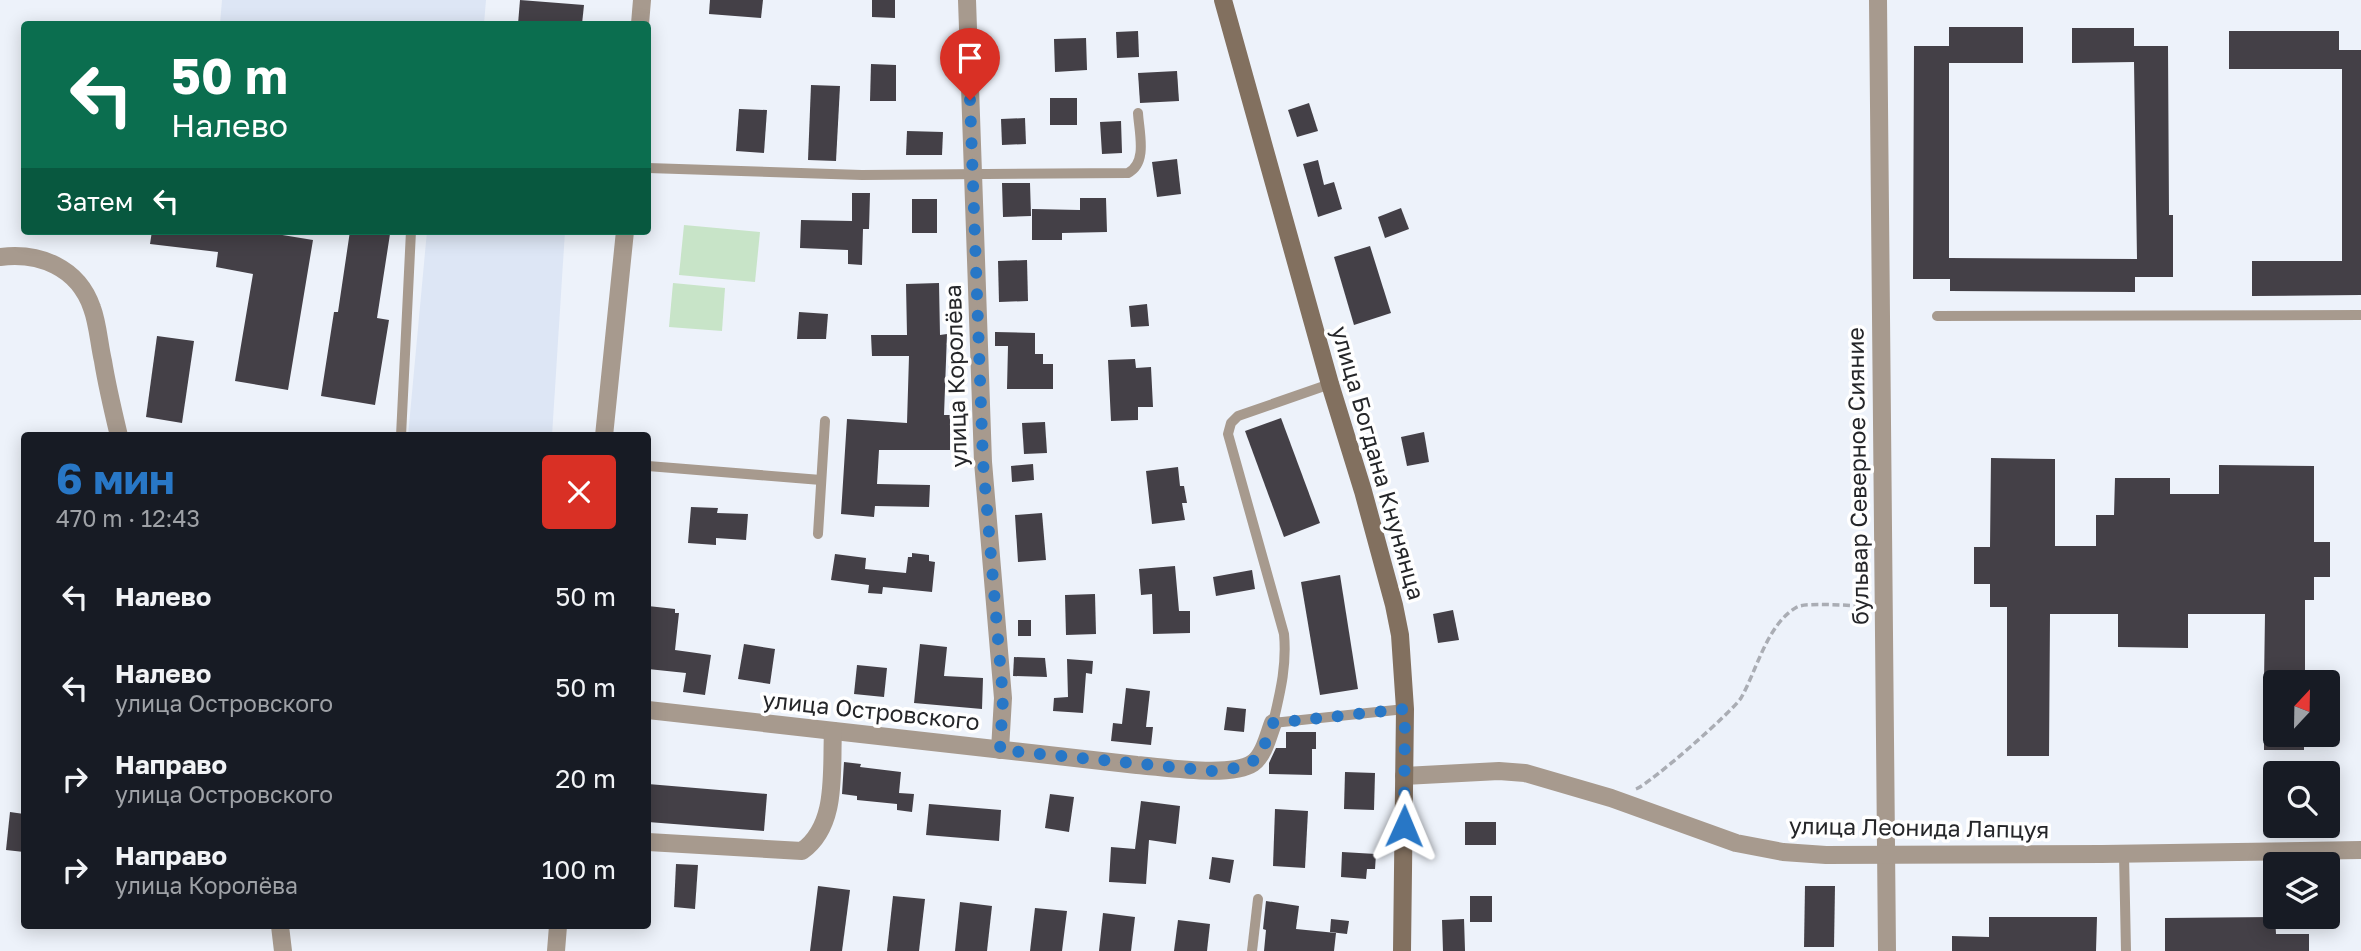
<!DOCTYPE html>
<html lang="ru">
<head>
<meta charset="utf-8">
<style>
	body { margin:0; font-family:"Golos Text",sans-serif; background:#242831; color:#f1f3f6; height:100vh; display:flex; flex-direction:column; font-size:26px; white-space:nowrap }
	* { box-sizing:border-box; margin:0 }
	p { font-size:23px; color:#9ea1a6 }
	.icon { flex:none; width:38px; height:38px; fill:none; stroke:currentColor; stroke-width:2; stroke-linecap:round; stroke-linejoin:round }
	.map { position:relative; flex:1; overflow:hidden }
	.side { position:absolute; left:21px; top:432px; width:630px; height:497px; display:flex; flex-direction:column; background:#171b24; border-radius:7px; box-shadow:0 4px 18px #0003 }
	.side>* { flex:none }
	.guide { position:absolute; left:21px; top:21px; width:630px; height:214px; border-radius:7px; box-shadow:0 4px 18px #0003; background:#0b6e4f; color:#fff; overflow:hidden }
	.needle { width:46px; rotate:22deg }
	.buttons { position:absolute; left:2263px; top:670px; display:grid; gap:14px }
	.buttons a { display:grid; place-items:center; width:77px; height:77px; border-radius:7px; background:#171b24; box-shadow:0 4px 18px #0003; font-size:35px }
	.pin { position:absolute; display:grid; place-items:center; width:60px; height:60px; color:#fff; margin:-72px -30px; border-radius:50% 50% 50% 0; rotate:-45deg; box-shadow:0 0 7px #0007 }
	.pin .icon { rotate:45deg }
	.me { position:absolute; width:77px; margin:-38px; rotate:1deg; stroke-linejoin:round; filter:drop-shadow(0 0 5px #0008) }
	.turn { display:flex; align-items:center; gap:24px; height:147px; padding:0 35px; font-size:32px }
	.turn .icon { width:91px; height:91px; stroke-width:2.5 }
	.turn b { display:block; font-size:49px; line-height:60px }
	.then { display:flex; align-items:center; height:66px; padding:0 35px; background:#0003; gap:14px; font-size:26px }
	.round { display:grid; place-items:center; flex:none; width:74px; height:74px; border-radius:7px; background:#242831 }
	.head { display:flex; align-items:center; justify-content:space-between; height:119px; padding:0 35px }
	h1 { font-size:42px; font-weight:700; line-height:52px; color:#2877c6 }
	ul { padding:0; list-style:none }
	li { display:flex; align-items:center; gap:21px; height:91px; padding:0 35px }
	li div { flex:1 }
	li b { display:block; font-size:26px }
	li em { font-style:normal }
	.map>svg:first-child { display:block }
</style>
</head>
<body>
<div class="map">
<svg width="2361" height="951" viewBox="0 0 2361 951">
	<rect width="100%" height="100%" fill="#edf2fa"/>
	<g fill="#dde6f5">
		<polygon points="222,0 486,0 484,24 220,24"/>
		<polygon points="427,231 565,231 552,436 408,436"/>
	</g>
	<g fill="#c8e4c8">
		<polygon points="684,225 760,232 755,282 679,275"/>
		<polygon points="673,283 725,288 722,331 669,327"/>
	</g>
	<g fill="#444047">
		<polygon points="520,0 584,5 582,24 518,24"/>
		<polygon points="710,0 763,0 761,18 709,14"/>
		<polygon points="872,0 895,0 895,18 872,17"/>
		<polygon points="1949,27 2023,27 2023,63 1949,63 1949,258 2137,259 2134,62 2072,63 2072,28 2134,28 2134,46 2168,46 2169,215 2173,215 2173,277 2135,277 2135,292 1950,291 1950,279 1913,279 1914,46 1949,46"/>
		<polygon points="1138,31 1139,57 1117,58 1116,32"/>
		<polygon points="2229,31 2339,31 2339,50 2361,50 2361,295 2252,296 2252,261 2342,261 2342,69 2229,69"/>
		<polygon points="1086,38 1087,70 1055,72 1054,39"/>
		<polygon points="871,64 896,65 896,101 870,101"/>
		<polygon points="1177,71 1179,101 1140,103 1138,73"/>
		<polygon points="811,85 840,86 836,161 808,160"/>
		<rect x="1050" y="98" width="27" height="27"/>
		<polygon points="1309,103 1318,131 1297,137 1288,110"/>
		<polygon points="739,109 767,110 764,153 736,151"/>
		<polygon points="1025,118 1026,144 1002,145 1001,119"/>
		<polygon points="1121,121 1122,153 1102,154 1100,122"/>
		<polygon points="907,131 943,132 942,155 906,155"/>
		<polygon points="1177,159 1181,194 1157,197 1152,162"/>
		<polygon points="1318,160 1324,185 1334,182 1342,209 1318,217 1303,164"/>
		<polygon points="1002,183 1030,183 1031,216 1003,217"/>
		<polygon points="852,193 870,193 869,229 863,229 862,265 848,264 848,250 800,248 801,220 852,221"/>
		<polygon points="1080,198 1106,198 1107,232 1062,233 1062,240 1032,240 1032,209 1080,210"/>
		<rect x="912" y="199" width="25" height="34"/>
		<polygon points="1401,208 1409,229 1385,238 1378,217"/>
		<polygon points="152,231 258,231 313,240 288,390 235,381 253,274 216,267 218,252 150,244"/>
		<polygon points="350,231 390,234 377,318 389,320 375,405 321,396 334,312 338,312"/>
		<polygon points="1370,246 1391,313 1354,325 1334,257"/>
		<polygon points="1027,260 1028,301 999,302 998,261"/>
		<polygon points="939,283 940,335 947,334 944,415 950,415 950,450 879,450 877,484 930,485 929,507 875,506 874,517 841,514 847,419 907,423 909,356 872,356 871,335 907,335 906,284"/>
		<polygon points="1147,304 1149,326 1131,327 1129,306"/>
		<polygon points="799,312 828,314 826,339 797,339"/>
		<polygon points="995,332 1035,333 1035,354 1043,354 1043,364 1053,364 1053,389 1007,389 1008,346 995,346"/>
		<polygon points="157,336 194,341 182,423 146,417"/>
		<polygon points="1135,359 1136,368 1151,367 1153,407 1138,407 1138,420 1111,421 1108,360"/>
		<polygon points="1281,418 1320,523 1284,537 1245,431"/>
		<polygon points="1045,422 1047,453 1024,454 1022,423"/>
		<polygon points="1424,432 1429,462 1407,466 1401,437"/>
		<polygon points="1991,458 2055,459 2055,546 2096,546 2096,515 2114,515 2115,478 2170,478 2170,494 2219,494 2219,465 2314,466 2314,542 2330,542 2330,577 2314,577 2314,600 2305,600 2305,682 2264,682 2265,614 2188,614 2188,648 2118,647 2118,614 2050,614 2049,756 2007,756 2007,607 1990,607 1990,584 1974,584 1974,547 1990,547"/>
		<polygon points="1033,464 1034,480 1012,482 1011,466"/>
		<polygon points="1178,467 1180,486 1184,486 1187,503 1182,503 1185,520 1152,524 1146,471"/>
		<polygon points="691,507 718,508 717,513 748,514 746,540 716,538 716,545 688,543"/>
		<polygon points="1042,513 1046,560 1018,562 1015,515"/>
		<polygon points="912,553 929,555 929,561 935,562 932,592 883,587 882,594 868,593 869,585 831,580 835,554 866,558 865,569 906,573 908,557 912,557"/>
		<polygon points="1175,566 1179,611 1190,611 1190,633 1153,634 1152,594 1141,595 1139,569"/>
		<polygon points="1252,570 1255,589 1216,596 1213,577"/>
		<polygon points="1340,575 1358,689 1320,695 1301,582"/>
		<polygon points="1095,594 1096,634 1066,635 1065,595"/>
		<polygon points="648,606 675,609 675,613 679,613 675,650 711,655 705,695 683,692 686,673 648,669"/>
		<polygon points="1453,610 1459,640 1438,643 1433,614"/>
		<rect x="1018" y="620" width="13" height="16"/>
		<polygon points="744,644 775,649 770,684 738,679"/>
		<polygon points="920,644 947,647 944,676 983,678 982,709 914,703"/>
		<polygon points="1014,657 1045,658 1047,677 1013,676"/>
		<polygon points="1067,659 1093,661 1092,674 1086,673 1083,713 1053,711 1054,698 1068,697"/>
		<polygon points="857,665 887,668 884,697 854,694"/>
		<polygon points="1126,688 1150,691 1146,727 1153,727 1151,745 1111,741 1113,723 1122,724"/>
		<polygon points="1227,707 1246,709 1244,732 1224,730"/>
		<polygon points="1286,732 1316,732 1316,749 1312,749 1312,775 1269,774 1269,763 1276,748 1286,748"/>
		<rect x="2264" y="735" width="40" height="15"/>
		<polygon points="844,762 861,764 860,767 901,772 899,793 914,794 912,812 897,810 897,804 857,800 857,796 842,794"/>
		<polygon points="1345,772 1375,773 1374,810 1344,809"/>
		<polygon points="648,784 767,794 764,831 648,822"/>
		<polygon points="1050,794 1074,797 1069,832 1045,828"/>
		<polygon points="1141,801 1180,806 1176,844 1149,840 1146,884 1109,882 1111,847 1135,849"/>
		<polygon points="929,804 1001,810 999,841 926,835"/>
		<polygon points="1275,809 1308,811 1305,868 1273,866"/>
		<polygon points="10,812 24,814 24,852 6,850"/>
		<rect x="1465" y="822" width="31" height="23"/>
		<polygon points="1342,852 1376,854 1375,869 1367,869 1366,879 1341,877"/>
		<polygon points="1212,857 1234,860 1230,883 1209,879"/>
		<polygon points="676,864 698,865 695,909 674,907"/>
		<polygon points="818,886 850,890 842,951 810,951"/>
		<polygon points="1805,886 1835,886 1834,947 1804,947"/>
		<polygon points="893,896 925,899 919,951 887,951"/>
		<rect x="1470" y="896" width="22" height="26"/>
		<polygon points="1266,901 1299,906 1296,929 1336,933 1334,951 1264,951 1266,930 1263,929"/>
		<polygon points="960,902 992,906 987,951 955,951"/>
		<polygon points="1035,908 1067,911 1062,951 1030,951"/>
		<polygon points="1103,913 1135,917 1131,951 1099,951"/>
		<polygon points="1989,917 2097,917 2096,951 1952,951 1952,936 1989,937"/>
		<polygon points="2275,917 2276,934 2309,934 2309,951 2165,951 2165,918"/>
		<polygon points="1331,919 1349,921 1347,934 1330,932"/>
		<polygon points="1464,919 1465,951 1443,951 1442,920"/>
		<polygon points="1178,920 1210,924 1207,951 1174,951"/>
	</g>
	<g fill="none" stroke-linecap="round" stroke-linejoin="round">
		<path stroke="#aaadb4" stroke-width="3.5" stroke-dasharray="7 3.5" stroke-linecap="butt" d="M 1636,789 C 1651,783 1732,712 1741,698 C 1757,670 1767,624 1797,607 C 1806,602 1853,606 1866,606"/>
		<g stroke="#a79a8e" stroke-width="10">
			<path d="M 648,168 L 862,175 L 1128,173 C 1148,163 1139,132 1138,113"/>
			<polyline points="1937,316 2361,315"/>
			<path d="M 1330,384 L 1238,416 L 1231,423 L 1228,434 L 1284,634 C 1287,666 1280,693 1273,723 L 1405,709"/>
			<polyline points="401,436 411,231"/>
			<polyline points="648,466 821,480"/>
			<polyline points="818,534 825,421"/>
			<polyline points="2124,854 2126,951"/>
			<polyline points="1252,951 1258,899"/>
		</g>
		<g stroke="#a79a8e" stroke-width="18">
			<polyline points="967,0 983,462 1003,698 1000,750"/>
			<polyline points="1878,0 1887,951"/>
			<path d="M 0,257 C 39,252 78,267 92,308 C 98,324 99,344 103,361 C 107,386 113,411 119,436"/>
			<path d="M 648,710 L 1137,765 C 1165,767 1231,778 1253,763 C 1264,755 1268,736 1273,723"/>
			<polyline points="1404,776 1499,771 1525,773 1611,798 1736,843 1783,852 1826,855 2102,854 2361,850"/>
			<path d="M 648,842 L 802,851 C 838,825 831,772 833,731"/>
		</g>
		<g stroke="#a79a8e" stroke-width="18">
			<polyline points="640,24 642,0"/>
			<polyline points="604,436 625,231"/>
			<polyline points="280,926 283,951"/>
			<polyline points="556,951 558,926"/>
		</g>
		<polyline stroke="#82705f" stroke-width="18" points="1223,0 1330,384 1363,491 1394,605 1400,635 1405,709 1402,951"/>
	</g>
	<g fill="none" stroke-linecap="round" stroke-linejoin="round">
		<path stroke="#2877c6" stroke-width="12" stroke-dasharray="0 21.6" d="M 970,100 L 983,462 L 1003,698 L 1000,750 L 1213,771 C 1256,766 1258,764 1273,723 L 1405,709 L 1404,826"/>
	</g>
	<g text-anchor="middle" stroke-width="7" stroke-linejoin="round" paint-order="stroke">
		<g font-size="23" fill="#252629" stroke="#fff">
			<text transform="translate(956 376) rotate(-92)" y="8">улица Королёва</text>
			<text transform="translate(1378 463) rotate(74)" y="8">улица Богдана Кнунянца</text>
			<text transform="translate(1858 476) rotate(-91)" y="8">бульвар Северное Сияние</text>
			<text transform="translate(871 711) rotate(6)" y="8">улица Островского</text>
			<text transform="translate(1919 828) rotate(1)" y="8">улица Леонида Лапцуя</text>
		</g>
	</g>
</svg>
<div class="buttons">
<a><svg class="needle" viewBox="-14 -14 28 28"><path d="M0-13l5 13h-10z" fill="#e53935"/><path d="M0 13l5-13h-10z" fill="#9ea1a6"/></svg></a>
<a><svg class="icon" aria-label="search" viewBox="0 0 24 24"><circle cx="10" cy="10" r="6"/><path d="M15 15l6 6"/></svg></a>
<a><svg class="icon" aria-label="layers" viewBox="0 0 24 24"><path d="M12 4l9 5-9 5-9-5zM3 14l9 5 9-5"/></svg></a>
</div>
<div class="pin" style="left:970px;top:100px;background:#d93025"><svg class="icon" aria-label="arrive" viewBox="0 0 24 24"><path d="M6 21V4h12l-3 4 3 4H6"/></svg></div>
<svg class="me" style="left:1404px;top:826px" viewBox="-20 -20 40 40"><path d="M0-17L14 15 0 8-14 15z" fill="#2877c6" stroke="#fff" stroke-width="4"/></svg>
<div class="guide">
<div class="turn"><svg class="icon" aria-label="left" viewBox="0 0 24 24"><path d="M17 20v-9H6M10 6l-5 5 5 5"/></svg><div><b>50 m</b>Налево</div></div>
<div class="then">Затем<svg class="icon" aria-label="left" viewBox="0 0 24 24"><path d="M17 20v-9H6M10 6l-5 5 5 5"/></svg></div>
</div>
<section class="side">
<div class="head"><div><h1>6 мин</h1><p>470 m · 12:43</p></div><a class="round" style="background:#d93025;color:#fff"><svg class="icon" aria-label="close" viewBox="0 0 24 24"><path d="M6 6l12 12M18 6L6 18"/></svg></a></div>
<ul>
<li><svg class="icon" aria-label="left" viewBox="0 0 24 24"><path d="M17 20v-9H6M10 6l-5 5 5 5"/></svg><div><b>Налево</b></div><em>50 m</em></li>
<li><svg class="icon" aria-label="left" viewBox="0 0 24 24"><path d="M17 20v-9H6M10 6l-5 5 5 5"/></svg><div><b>Налево</b><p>улица Островского</p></div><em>50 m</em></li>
<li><svg class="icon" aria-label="right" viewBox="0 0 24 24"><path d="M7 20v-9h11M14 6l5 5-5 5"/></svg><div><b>Направо</b><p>улица Островского</p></div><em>20 m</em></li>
<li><svg class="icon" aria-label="right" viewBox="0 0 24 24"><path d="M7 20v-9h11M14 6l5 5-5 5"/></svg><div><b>Направо</b><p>улица Королёва</p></div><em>100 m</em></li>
</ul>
</section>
</div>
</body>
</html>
